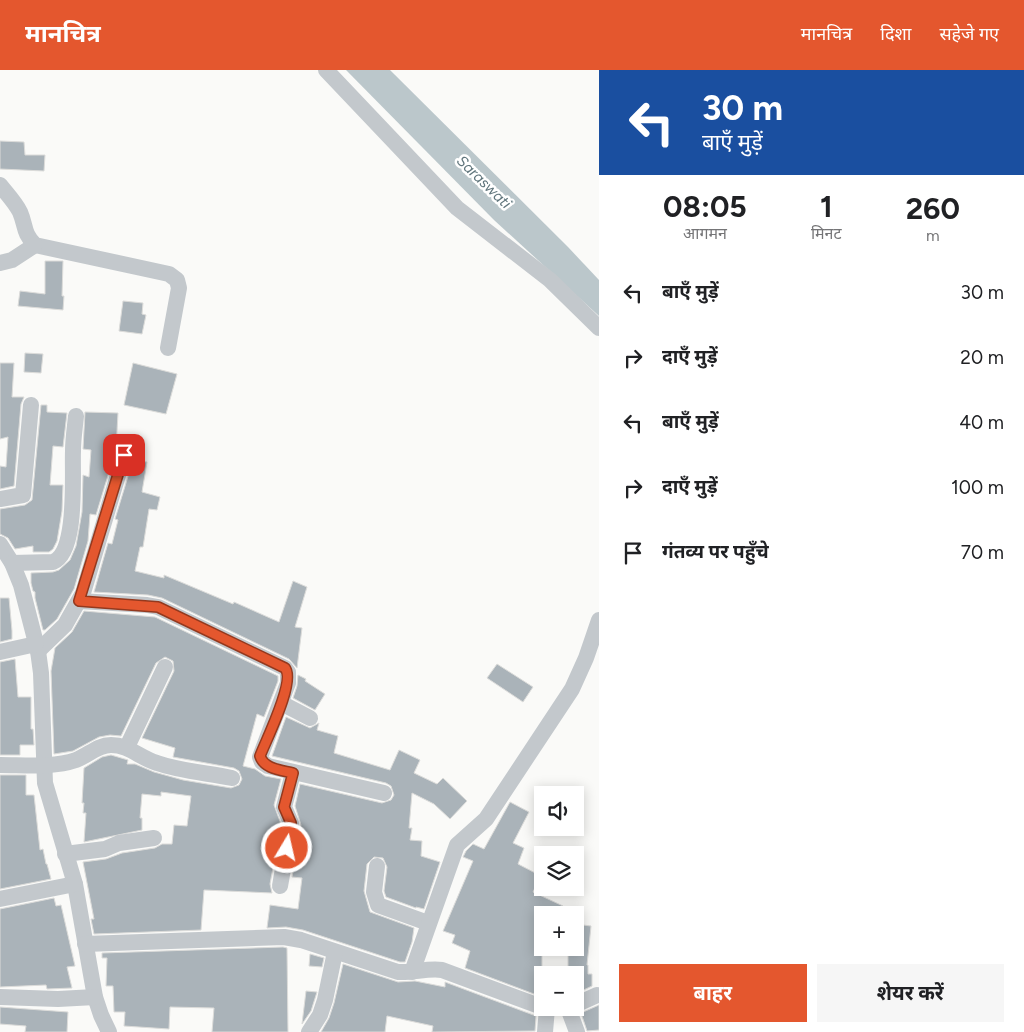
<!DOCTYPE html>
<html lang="hi">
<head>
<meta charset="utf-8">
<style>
	body { margin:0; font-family:Figtree,"Noto Sans Devanagari",sans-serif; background:#f6f6f6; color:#202124; height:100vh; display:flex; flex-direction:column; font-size:19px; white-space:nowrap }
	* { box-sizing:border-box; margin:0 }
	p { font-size:16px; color:#757577 }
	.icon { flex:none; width:28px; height:28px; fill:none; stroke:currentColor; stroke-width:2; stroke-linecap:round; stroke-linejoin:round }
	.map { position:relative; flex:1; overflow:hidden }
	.details { display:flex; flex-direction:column; background:#fff; width:425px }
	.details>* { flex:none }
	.guide { background:#1a4fa0; color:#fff; overflow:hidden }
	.buttons { position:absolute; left:534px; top:716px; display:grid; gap:10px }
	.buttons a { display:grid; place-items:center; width:50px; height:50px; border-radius:0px; background:#fff; box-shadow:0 2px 12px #0003; font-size:25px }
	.pin { position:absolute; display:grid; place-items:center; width:42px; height:42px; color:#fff; margin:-21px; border-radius:10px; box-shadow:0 2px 8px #0006 }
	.me { position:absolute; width:55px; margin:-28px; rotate:9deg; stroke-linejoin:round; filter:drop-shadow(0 0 4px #0008) }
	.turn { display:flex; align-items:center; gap:18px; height:105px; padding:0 20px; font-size:22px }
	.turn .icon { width:65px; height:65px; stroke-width:2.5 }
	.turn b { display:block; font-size:35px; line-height:42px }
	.eta { display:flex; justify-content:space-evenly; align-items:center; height:85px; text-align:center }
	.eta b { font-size:30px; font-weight:700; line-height:35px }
	.button { display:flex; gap:10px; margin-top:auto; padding:10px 20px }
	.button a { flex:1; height:58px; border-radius:0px; background:#e4572e; color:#fff; font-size:20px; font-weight:700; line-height:58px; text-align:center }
	.button a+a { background:#f6f6f6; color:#202124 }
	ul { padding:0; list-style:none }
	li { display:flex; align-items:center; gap:15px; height:65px; padding:0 20px }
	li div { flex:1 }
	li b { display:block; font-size:19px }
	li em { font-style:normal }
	header { display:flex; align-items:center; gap:30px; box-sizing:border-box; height:70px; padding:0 25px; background:#e4572e; color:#fff }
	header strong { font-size:24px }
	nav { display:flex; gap:28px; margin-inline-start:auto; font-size:18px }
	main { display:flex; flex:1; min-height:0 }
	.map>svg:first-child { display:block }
</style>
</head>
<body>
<header>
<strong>मानचित्र</strong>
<nav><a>मानचित्र</a><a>दिशा</a><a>सहेजे गए</a></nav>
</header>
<main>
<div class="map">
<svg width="599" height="962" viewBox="0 0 599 962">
	<rect width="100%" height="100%" fill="#fafaf8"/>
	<polygon fill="#bbc7cb" points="346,0 390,0 568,177 599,210 599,246 494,150"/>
	<g fill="#aab3b9" stroke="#dcdcda">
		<polygon points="0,71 24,72 25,85 45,85 44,101 0,99"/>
		<polygon points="45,191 63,191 62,226 64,226 63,240 18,236 20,221 45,224"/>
		<polygon points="123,231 143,233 142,244 146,245 142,264 119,261"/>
		<polygon points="25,283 43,284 41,303 24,302"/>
		<polygon points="0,293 14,293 12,327 24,327 21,334 14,416 0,419 0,396 6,397 8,367 0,369"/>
		<polygon points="133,293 177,304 166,344 124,335"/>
		<polygon points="41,335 47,335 47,342 67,343 63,377 53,376 50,415 63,415 62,441 57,471 53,479 49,482 33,482 33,476 15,479 8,468 0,464 0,439 25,435 32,430"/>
		<polygon points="85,342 118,343 116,379 96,445 90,444 88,471 74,519 57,549 45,560 43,560 35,528 35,522 33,521 31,513 31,503 53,502 59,500 70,490 76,476 82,442 83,405 89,407 91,380 83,379"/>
		<polygon points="133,390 147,392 142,422 160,427 157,440 149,439 143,477 140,477 135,501 164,508 164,505 233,534 234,532 279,552 293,511 307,517 295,557 302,558 297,598 289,589 162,528 148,525 94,522 108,473 112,474 118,450 115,449"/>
		<polygon points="0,528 9,528 12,561 12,569 0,572"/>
		<polygon points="84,541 155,547 278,606 278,611 264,647 257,644 243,696 255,699 265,706 281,709 274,735 281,754 270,814 272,823 204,820 201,860 94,864 91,849 94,849 83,792 106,789 122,783 155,778 162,774 172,774 174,755 187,756 191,726 161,722 161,726 142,724 140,748 142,748 142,760 84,772 86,743 83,743 84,733 82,733 84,698 102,687 111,685 128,690 127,694 135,694 154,702 183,710 231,718 239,715 242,709 239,701 234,698 173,687 175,678 142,668 174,601 173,591 165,587 156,593 121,666 110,665 99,667 73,681 54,684 51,601 55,578 72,562"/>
		<polygon points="15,589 18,627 31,627 31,659 33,659 34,675 20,675 20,685 0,685 0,592"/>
		<polygon points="497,594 533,617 523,632 487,608"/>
		<polygon points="298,605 306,609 305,611 325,624 315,640 293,628 297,616"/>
		<polygon points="286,647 310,658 319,653 317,660 338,666 334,683 390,700 399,680 420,690 414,703 437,714 443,708 467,731 450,749 434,734 412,723 409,758 412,758 410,770 422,771 421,786 440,792 424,839 416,837 416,838 386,827 384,821 387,797 383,788 374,787 367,794 364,821 370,842 414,858 412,872 405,892 400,892 303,860 286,857 267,858 270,835 298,839 302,808 292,807 301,755 295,736 300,714 382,733 391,730 394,725 391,716 386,713 272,686"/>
		<polygon points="0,705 26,705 26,725 34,725 40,780 43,779 46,794 47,794 51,809 0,819"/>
		<polygon points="510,732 529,742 513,773 524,778 518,794 541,806 533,822 563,836 559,845 542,845 542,927 465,898 470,881 452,873 455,865 443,861 473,791 463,787 466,781 473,774 484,779"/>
		<polygon points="54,828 56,836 61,835 75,896 67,897 72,918 47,919 46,915 0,917 0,839"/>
		<polygon points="575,854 591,856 587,895 588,895 588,904 592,904 592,916 575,924 575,905 568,905 568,881 575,881"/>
		<polygon points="283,877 287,878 288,962 212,962 214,938 170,937 169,959 124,956 125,942 114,942 113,916 106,916 107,888 102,888 102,883"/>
		<polygon points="310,884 324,888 322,897 309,896"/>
		<polygon points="343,894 398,912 415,911 445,917 445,912 536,946 535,961 432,962 433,956 387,946 385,962 321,962 329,948 334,933"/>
		<polygon points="306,921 317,922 311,941 302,954"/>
		<polygon points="599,935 599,960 587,961 581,943"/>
		<polygon points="0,937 68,942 67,962 25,962 26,956 0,954"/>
	</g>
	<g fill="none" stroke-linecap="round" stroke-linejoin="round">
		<g stroke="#c3c8cc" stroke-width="16">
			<polyline points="326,0 457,138 550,210 599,258"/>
			<path d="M 0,115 C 7,124 15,132 20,142 C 26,156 23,163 35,175 L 169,204 L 177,210 L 179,218 L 168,278"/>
			<polyline points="0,193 12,190 35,175"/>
			<polyline points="0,429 23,425 31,335"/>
			<polyline points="0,474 12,493 21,515 38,581 41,603 45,713 75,814 95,927 101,945 109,962"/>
			<path d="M 12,493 L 53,492 C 78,483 72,403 73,381 C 73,369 75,357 76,346"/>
			<polyline points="79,531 147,535 158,537 285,598 288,602 288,613 260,687 262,692 268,696 384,723"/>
			<polyline points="38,581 65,555 83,523 124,385"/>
			<polyline points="0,582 36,574"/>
			<polyline points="281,633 310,648"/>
			<polyline points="127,677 165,597"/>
			<path d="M 0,695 C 25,695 53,698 76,690 C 89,685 97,675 111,675 C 129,675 140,688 157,693 C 180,701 208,703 232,708"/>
			<polyline points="65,784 105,779 119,773 154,768"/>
			<polyline points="377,796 374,822 378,835 428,853"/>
			<polyline points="280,816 291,753 284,737 293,703"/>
			<polyline points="0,829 75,814"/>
			<path d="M 85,874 L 284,867 L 301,870 L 398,902 C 413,903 427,898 442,900 L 542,937"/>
			<polyline points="412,902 457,775 486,749 572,619 586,588 599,550"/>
			<polyline points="0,927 58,929 95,927"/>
			<polyline points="575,935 597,925"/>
			<polyline points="545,938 570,938"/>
			<polyline points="568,938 577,962"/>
			<polyline points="309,962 320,945 325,930 335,882"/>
			<polyline points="545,962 547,938"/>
		</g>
	</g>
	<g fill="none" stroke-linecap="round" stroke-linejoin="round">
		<g stroke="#94391e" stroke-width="12">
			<path id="route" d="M 124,385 L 79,531 L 158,537 L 285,598 C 296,611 266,670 260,686 C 264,699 281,700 293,703 L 284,737 L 291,753 L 287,778"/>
		</g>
		<use href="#route" stroke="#e4572e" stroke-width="9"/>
	</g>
	<g text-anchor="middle" stroke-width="5" stroke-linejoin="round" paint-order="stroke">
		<g font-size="15" font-style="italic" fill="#60757c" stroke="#fff">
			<text transform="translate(484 112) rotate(44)" y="5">Saraswati</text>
		</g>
	</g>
</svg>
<div class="buttons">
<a><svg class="icon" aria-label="sound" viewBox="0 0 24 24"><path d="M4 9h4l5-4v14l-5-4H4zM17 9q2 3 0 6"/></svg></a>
<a><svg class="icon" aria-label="layers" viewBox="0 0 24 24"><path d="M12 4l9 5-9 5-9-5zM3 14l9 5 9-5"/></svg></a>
<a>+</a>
<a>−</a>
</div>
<div class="pin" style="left:124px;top:385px;background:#d93025"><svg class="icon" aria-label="arrive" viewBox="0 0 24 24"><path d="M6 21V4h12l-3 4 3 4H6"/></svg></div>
<svg class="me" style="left:287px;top:778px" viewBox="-20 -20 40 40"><circle r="17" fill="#e4572e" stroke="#fff" stroke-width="3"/><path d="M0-11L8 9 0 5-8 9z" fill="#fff"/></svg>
</div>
<section class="details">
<div class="guide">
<div class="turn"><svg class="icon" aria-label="left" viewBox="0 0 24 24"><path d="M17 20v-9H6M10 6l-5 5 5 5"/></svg><div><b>30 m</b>बाएँ मुड़ें</div></div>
</div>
<div class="eta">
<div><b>08:05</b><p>आगमन</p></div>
<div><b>1</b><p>मिनट</p></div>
<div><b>260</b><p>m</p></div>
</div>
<ul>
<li><svg class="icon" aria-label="left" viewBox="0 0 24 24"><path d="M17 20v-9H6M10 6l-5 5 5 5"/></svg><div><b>बाएँ मुड़ें</b></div><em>30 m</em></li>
<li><svg class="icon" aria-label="right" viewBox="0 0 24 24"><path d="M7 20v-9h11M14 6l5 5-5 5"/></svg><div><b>दाएँ मुड़ें</b></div><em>20 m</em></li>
<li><svg class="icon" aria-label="left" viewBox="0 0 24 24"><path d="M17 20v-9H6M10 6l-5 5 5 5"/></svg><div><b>बाएँ मुड़ें</b></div><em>40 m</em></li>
<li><svg class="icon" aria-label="right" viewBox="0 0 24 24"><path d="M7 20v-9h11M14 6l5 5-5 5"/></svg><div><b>दाएँ मुड़ें</b></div><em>100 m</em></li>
<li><svg class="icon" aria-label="arrive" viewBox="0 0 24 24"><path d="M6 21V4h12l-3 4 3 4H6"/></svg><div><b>गंतव्य पर पहुँचे</b></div><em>70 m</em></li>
</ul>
<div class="button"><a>बाहर</a><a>शेयर करें</a></div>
</section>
</main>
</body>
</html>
